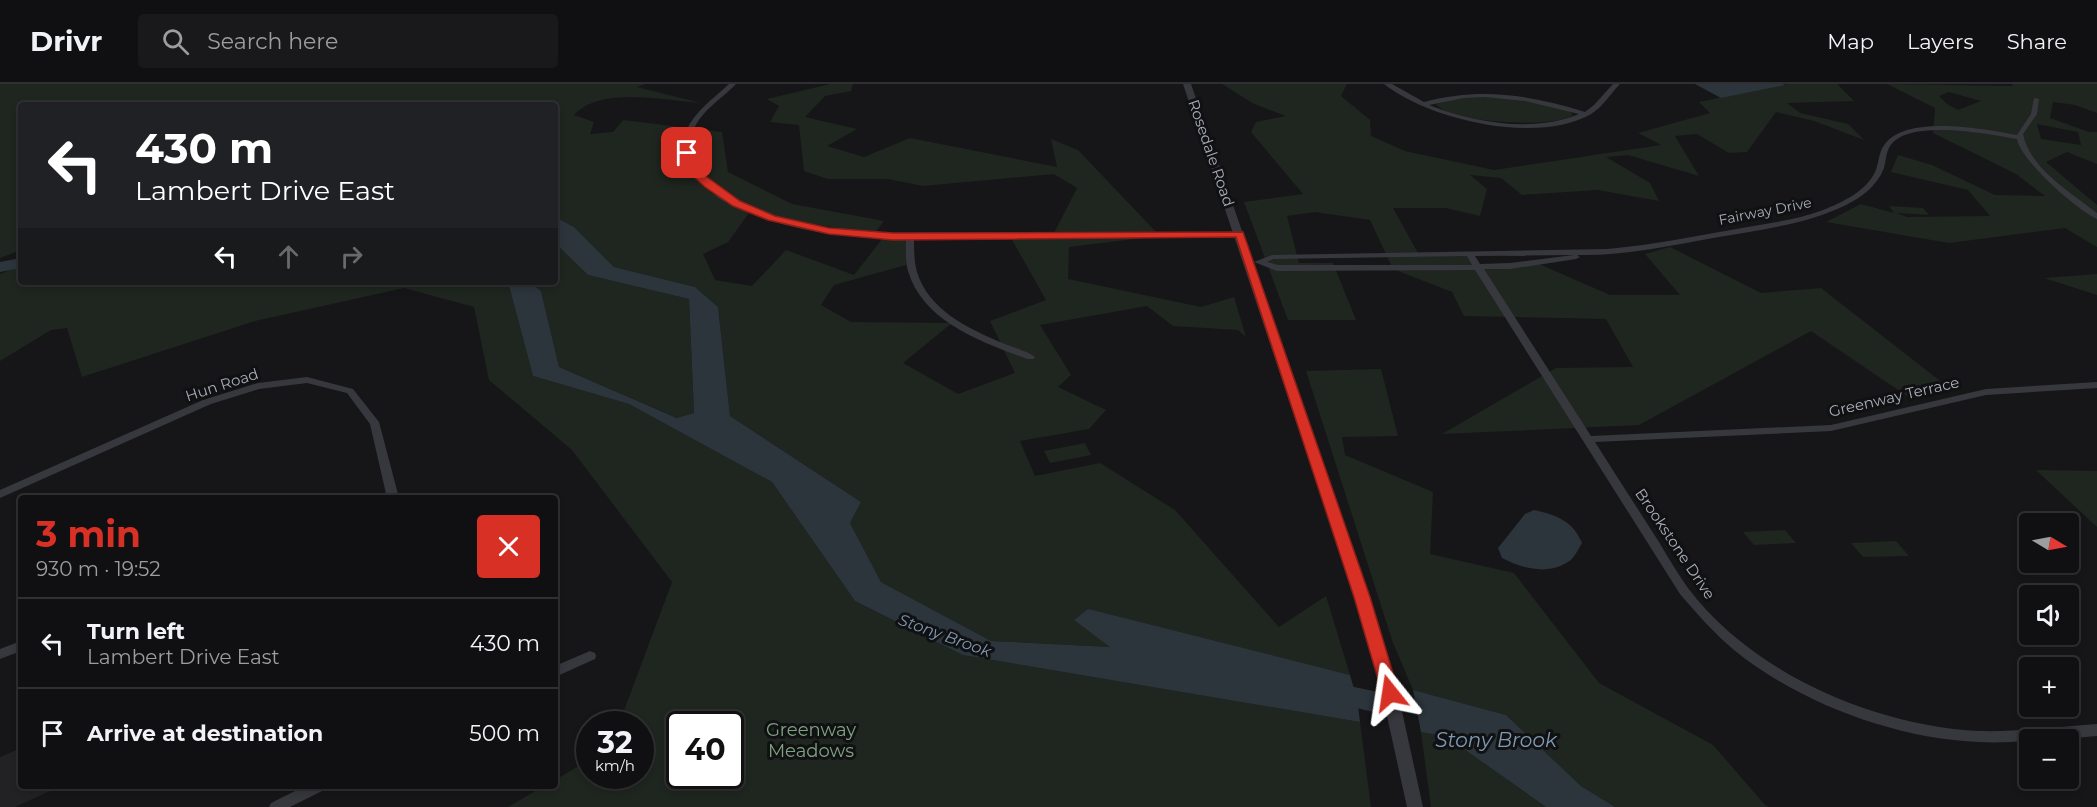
<!DOCTYPE html>
<html lang="en">
<head>
<meta charset="utf-8">
<style>
	body { margin:0; font-family:Montserrat,sans-serif; background:#19191b; color:#f1f3f6; height:100vh; display:flex; flex-direction:column; font-size:22px; white-space:nowrap }
	* { box-sizing:border-box; margin:0 }
	p { font-size:20px; color:#9c9d9f }
	.icon { flex:none; width:33px; height:33px; fill:none; stroke:currentColor; stroke-width:2; stroke-linecap:round; stroke-linejoin:round }
	.map { position:relative; flex:1; overflow:hidden }
	.drawer { position:absolute; left:18px; top:411px; width:540px; height:294px; display:flex; flex-direction:column; background:#101012; border-radius:6px; box-shadow:0 3px 9px #0003,0 0 0 2px #303032 }
	.drawer>* { flex:none }
	.guide { position:absolute; left:18px; top:18px; width:540px; height:183px; border-radius:6px; box-shadow:0 3px 9px #0003,0 0 0 2px #303032; background:#202124; color:#fff; overflow:hidden }
	.needle { width:39px; rotate:100deg }
	.tools { position:absolute; left:2019px; top:429px; display:grid; gap:12px }
	.tools a { display:grid; place-items:center; width:60px; height:60px; border-radius:6px; background:#101012; box-shadow:0 3px 9px #0003,0 0 0 2px #303032; font-size:30px }
	.speed { position:absolute; left:576px; top:627px; display:flex; gap:12px; font-size:30px; font-weight:700; text-align:center }
	.speed>* { display:grid; place-content:center; width:78px; height:78px; border-radius:50%; background:#101012; box-shadow:0 3px 9px #0003,0 0 0 2px #303032; line-height:1 }
	.speed small { font-size:15px; font-weight:400 }
	.speed .limit { border:3px solid #111; border-radius:9px; background:#fff; color:#111 }
	.pin { position:absolute; display:grid; place-items:center; width:51px; height:51px; color:#fff; margin:-26px; border-radius:12px; box-shadow:0 3px 9px #0006 }
	.me { position:absolute; width:66px; margin:-33px; rotate:345deg; stroke-linejoin:round; filter:drop-shadow(0 0 4px #0008) }
	.turn { display:flex; align-items:center; gap:21px; height:126px; padding:0 18px; font-size:27px }
	.turn .icon { width:78px; height:78px; stroke-width:2.5 }
	.turn b { display:block; font-size:42px; line-height:51px }
	.lanes { display:flex; align-items:center; height:57px; padding:0 18px; background:#0003; justify-content:center; gap:30px; direction:ltr }
	.lanes .off { opacity:.35 }
	.round { display:grid; place-items:center; flex:none; width:63px; height:63px; border-radius:6px; background:#19191b }
	.summary { display:flex; align-items:center; justify-content:space-between; height:102px; padding:0 18px }
	h1 { font-size:36px; font-weight:700; line-height:45px; color:#d93025 }
	ul { padding:0; list-style:none }
	li { display:flex; align-items:center; gap:18px; height:90px; padding:0 18px; border-top:2px solid #303032 }
	li div { flex:1 }
	li b { display:block; font-size:22px }
	li em { font-style:normal }
	header { display:flex; align-items:center; gap:36px; box-sizing:border-box; height:84px; padding:0 30px; background:#101012; border-bottom:2px solid #303032 }
	header strong { font-size:28px }
	nav { display:flex; gap:33px; margin-inline-start:auto; font-size:21px }
	.search { width:420px; height:54px; background:#19191b; display:flex; align-items:center; gap:15px; box-sizing:border-box; padding:0 21px; border-radius:6px; color:#9c9d9f; font-size:22px }
	.map>svg:first-child { display:block }
</style>
</head>
<body>
<header>
<strong>Drivr</strong>
<div class="search"><svg class="icon" aria-label="search" viewBox="0 0 24 24"><circle cx="10" cy="10" r="6"/><path d="M15 15l6 6"/></svg>Search here</div>
<nav><a>Map</a><a>Layers</a><a>Share</a></nav>
</header>
<div class="map">
<svg width="2097" height="723" viewBox="0 0 2097 723">
	<rect width="100%" height="100%" fill="#161618"/>
	<polygon fill="#222225" points="21,664 21,702 61,702 15,723 0,723 0,673"/>
	<g fill="#1e261f" fill-rule="evenodd">
		<path d="M 0,0 L 645,0 L 637,3 L 701,19 C 665,16 600,2 574,31 L 594,38 L 590,50 L 613,48 L 623,36 L 722,48 L 728,88 L 792,120 L 884,137 L 874,150 L 749,129 L 728,158 L 703,170 L 715,196 L 752,202 L 786,166 L 854,191 L 886,150 L 909,151 L 906,181 L 834,201 L 821,221 L 851,238 L 952,239 L 903,279 L 958,310 L 1015,289 L 990,237 L 1046,216 L 1011,154 L 1052,153 L 1077,104 L 1054,90 L 923,102 L 888,95 L 828,95 L 804,87 L 799,41 L 770,38 L 779,22 L 767,15 L 830,0 L 853,0 L 851,7 L 825,12 L 805,33 L 857,45 L 827,62 L 864,73 L 910,54 L 1057,83 L 1051,55 L 1078,66 L 1160,152 L 1069,163 L 1068,195 L 1201,223 L 1234,213 L 1246,253 L 1238,246 L 1173,242 L 1147,222 L 1040,241 L 1071,291 L 1058,303 L 1106,326 L 1089,345 L 1020,357 L 1035,392 L 1100,379 L 1175,426 L 1279,543 L 1326,512 L 1350,591 L 1088,526 L 1074,536 L 1111,563 L 991,557 L 881,498 L 850,439 L 861,418 L 730,332 L 718,223 L 695,203 L 614,183 L 574,143 L 555,133 L 555,21 L 21,21 L 21,166 L 0,174 Z"/>
		<polygon points="1222,0 1347,0 1341,12 1370,36 1371,52 1405,67 1494,86 1661,61 1638,49 1710,29 1699,18 1788,0 1837,0 1854,17 1787,19 1800,29 1848,40 1864,56 1814,37 1776,28 1747,68 1729,69 1697,50 1675,52 1699,92 1628,71 1606,73 1650,99 1659,117 1598,106 1522,111 1501,94 1470,91 1487,105 1480,132 1446,124 1393,124 1418,169 1472,170 1482,184 1539,180 1610,211 1680,211 1645,170 1670,163 1761,209 1821,204 1944,300 1910,314 1811,247 1639,341 1442,350 1556,284 1633,283 1606,235 1464,232 1452,208 1393,185 1370,136 1315,128 1287,132 1299,179 1333,179 1356,236 1288,236 1244,118 1303,110 1251,48 1256,38 1286,32 1254,20"/>
		<path d="M 1887,0 L 2013,2 L 2012,0 L 2097,0 L 2097,29 L 2075,21 L 2053,18 L 2050,34 L 2089,48 L 2097,48 L 2097,80 L 2067,68 L 2046,78 L 2097,121 L 2097,163 L 2065,144 L 1949,159 L 1826,138 L 1861,120 L 1894,129 L 1889,122 L 1923,124 L 1929,131 L 1896,129 L 1907,133 L 1990,132 L 1968,106 L 1891,88 L 1898,71 L 1932,81 L 1995,111 L 2045,112 L 2016,90 L 1933,49 L 1935,24 ZM 1949,8 L 1981,17 L 1958,26 L 1947,20 L 1939,12 ZM 2037,40 L 2078,48 L 2081,61 L 2041,55 Z"/>
		<path d="M 1505,12 L 1570,27 L 1573,31 C 1554,45 1450,39 1436,20 L 1455,14 Z"/>
		<polygon points="555,159 588,191 689,215 694,329 678,334 559,283 541,207 530,198 555,198"/>
		<path d="M 21,182 L 21,198 L 508,198 L 533,292 L 629,320 L 772,398 L 855,517 L 963,571 L 1360,638 L 1371,723 L 508,723 L 544,702 L 555,702 L 555,696 L 589,676 L 590,692 L 640,692 L 640,640 L 619,640 L 672,498 L 572,366 L 489,296 L 474,223 L 404,204 L 255,237 L 82,293 L 67,244 L 51,246 L 0,277 L 0,190 ZM 680,640 L 730,640 L 730,692 L 680,692 Z"/>
		<polygon points="2097,190 2097,211 2044,194"/>
		<polygon points="1381,285 1398,352 1342,353 1345,371 1433,408 1430,470 1514,489 1599,599 1713,661 1765,721 1769,723 1615,723 1581,702 1506,631 1413,606 1393,559 1306,287"/>
		<polygon points="1085,359 1091,371 1050,379 1044,367"/>
		<polygon points="2036,386 2097,387 2097,443"/>
		<polygon points="1785,446 1796,459 1754,461 1743,448"/>
		<polygon points="1896,457 1909,472 1863,473 1851,459"/>
		<polygon points="1421,648 1447,653 1546,723 1431,723"/>
	</g>
	<g fill="#2c353c">
		<polygon points="1695,0 1783,0 1785,1 1721,14"/>
		<polygon points="555,133 574,143 614,183 695,203 718,223 730,332 861,418 850,439 881,498 991,557 1110,563 1074,536 1088,525 1350,591 1357,615 1360,638 963,571 855,517 772,398 629,320 533,292 508,198 530,198 541,207 559,283 677,334 694,329 689,215 588,191 555,159"/>
		<path d="M 1534,426 C 1557,431 1573,437 1582,459 C 1579,464 1575,472 1571,476 C 1549,492 1523,485 1502,474 L 1498,464 L 1525,430 Z"/>
		<polygon points="1413,606 1506,631 1581,702 1615,723 1546,723 1447,653 1421,648"/>
	</g>
	<g fill="none" stroke-linecap="round" stroke-linejoin="round">
		<g fill="#2c353c" fill-rule="evenodd">
			<polygon points="21,174 21,184 0,188 0,178"/>
			<polygon points="1330,598 1383,609 1386,617 1383,625 1373,628 1321,615 1317,608 1321,601"/>
		</g>
		<g fill="#37383d" fill-rule="evenodd">
			<path d="M 729,0 L 736,0 C 721,16 698,28 692,51 C 687,69 696,84 708,95 C 714,100 719,107 725,111 C 731,115 739,118 745,121 C 794,144 849,147 902,150 L 1240,148 L 1244,150 L 1240,152 L 914,155 C 914,166 914,177 917,188 C 928,225 967,244 1000,258 C 1011,263 1026,266 1035,273 L 1033,275 L 1027,275 C 982,258 923,238 908,187 C 905,177 906,166 906,155 C 849,154 788,148 737,123 C 731,120 725,118 720,115 C 713,110 707,102 700,96 C 687,83 679,65 686,47 C 695,27 714,14 729,0 Z"/>
			<path d="M 1384,0 L 1392,0 L 1424,18 C 1482,3 1529,11 1585,28 L 1594,21 L 1613,0 L 1620,0 C 1611,9 1603,23 1591,30 C 1538,61 1429,36 1384,0 ZM 1485,13 L 1525,17 L 1579,30 C 1534,49 1474,39 1429,21 L 1464,14 Z"/>
			<path d="M 2034,14 L 2039,15 L 2037,30 L 2023,50 C 2030,85 2071,108 2097,129 L 2097,135 C 2077,126 2021,77 2017,55 C 1990,50 1908,34 1890,62 C 1886,68 1886,77 1884,84 C 1877,102 1862,113 1846,121 C 1805,141 1758,146 1713,154 C 1668,162 1623,172 1577,171 L 1580,173 L 1576,175 L 1510,185 L 1484,185 L 1591,352 L 1831,341 L 1986,305 L 2097,298 L 2097,304 L 1986,311 L 1831,347 L 1595,358 C 1616,391 1637,424 1659,458 C 1668,473 1677,489 1688,504 C 1752,589 1874,642 1979,647 C 2018,648 2058,643 2097,640 L 2097,652 C 2082,653 2067,655 2051,655 C 2045,656 2039,655 2033,656 C 2018,658 1997,659 1979,658 C 1896,655 1799,619 1734,566 C 1714,549 1697,530 1680,510 L 1475,186 L 1277,187 L 1254,178 L 1272,171 L 1607,165 C 1652,161 1697,152 1742,144 C 1769,139 1797,136 1823,126 C 1843,118 1867,107 1876,86 C 1879,77 1879,67 1885,60 C 1907,30 1985,45 2017,51 L 2031,30 ZM 1574,171 L 1510,179 L 1480,180 L 1475,172 ZM 1467,172 L 1472,181 L 1278,181 L 1267,178 L 1273,175 Z"/>
			<polygon points="307,293 353,305 379,338 399,414 387,414 370,340 347,309 307,299 259,305 211,320 0,414 0,406 203,316 258,299"/>
			<polygon points="21,557 21,567 0,575 0,565"/>
			<polygon points="590,567 595,569 596,572 595,575 555,593 555,582"/>
			<polygon points="305,702 326,702 324,706 290,723 269,723 271,719"/>
		</g>
		<polygon fill="#37383d" fill-rule="evenodd" points="1183,0 1191,0 1369,513 1394,591 1423,723 1407,723 1378,591 1355,513"/>
	</g>
	<polygon fill="#d93025" stroke="#8d1f18" stroke-width="1.5" points="684,67 690,67 703,90 740,117 775,132 829,144 893,149 1243,148 1370,513 1399,609 1396,614 1390,616 1384,614 1382,609 1354,513 1236,153 893,156 829,150 768,136 733,122 705,103 695,94 682,69"/>
	<g text-anchor="middle" stroke-width="6" stroke-linejoin="round" paint-order="stroke">
		<g font-size="14" fill="#a8adb8" stroke="#111113">
			<text transform="translate(1765 127) rotate(-11)" y="5">Fairway Drive</text>
		</g>
		<g font-size="15" fill="#a8adb8" stroke="#111113">
			<text transform="translate(1211 69) rotate(71)" y="5">Rosedale Road</text>
			<text transform="translate(222 301) rotate(-18)" y="5">Hun Road</text>
			<text transform="translate(1894 313) rotate(-13)" y="5">Greenway Terrace</text>
			<text transform="translate(1675 460) rotate(56)" y="5">Brookstone Drive</text>
		</g>
		<g font-size="16" font-style="italic" fill="#7f9bb3" stroke="#111113">
			<text transform="translate(945 551) rotate(20)" y="6">Stony Brook</text>
		</g>
		<g font-size="18" fill="#7fa381" stroke="#111113">
			<text x="811" y="652">Greenway<tspan x="811" dy="21">Meadows</tspan></text>
		</g>
		<g font-size="20" font-style="italic" fill="#7f9bb3" stroke="#111113">
			<text x="1496" y="663">Stony Brook</text>
		</g>
	</g>
</svg>
<div class="tools">
<a><svg class="needle" viewBox="-14 -14 28 28"><path d="M0-13l5 13h-10z" fill="#e53935"/><path d="M0 13l5-13h-10z" fill="#9c9d9f"/></svg></a>
<a><svg class="icon" aria-label="sound" viewBox="0 0 24 24"><path d="M4 9h4l5-4v14l-5-4H4zM17 9q2 3 0 6"/></svg></a>
<a>+</a>
<a>−</a>
</div>
<div class="speed"><div>32<small>km/h</small></div><div class="limit">40</div></div>
<div class="pin" style="left:687px;top:69px;background:#d93025"><svg class="icon" aria-label="arrive" viewBox="0 0 24 24"><path d="M6 21V4h12l-3 4 3 4H6"/></svg></div>
<svg class="me" style="left:1390px;top:609px" viewBox="-20 -20 40 40"><path d="M0-17L14 15 0 8-14 15z" fill="#d93025" stroke="#fff" stroke-width="4"/></svg>
<div class="guide">
<div class="turn"><svg class="icon" aria-label="left" viewBox="0 0 24 24"><path d="M17 20v-9H6M10 6l-5 5 5 5"/></svg><div><b>430 m</b>Lambert Drive East</div></div>
<div class="lanes"><svg class="icon" aria-label="left" viewBox="0 0 24 24"><path d="M17 20v-9H6M10 6l-5 5 5 5"/></svg><svg class="icon off" aria-label="ahead" viewBox="0 0 24 24"><path d="M12 20V5M6 11l6-6 6 6"/></svg><svg class="icon off" aria-label="right" viewBox="0 0 24 24"><path d="M7 20v-9h11M14 6l5 5-5 5"/></svg></div>
</div>
<section class="drawer">
<div class="summary"><div><h1>3 min</h1><p>930 m · 19:52</p></div><a class="round" style="background:#d93025;color:#fff"><svg class="icon" aria-label="close" viewBox="0 0 24 24"><path d="M6 6l12 12M18 6L6 18"/></svg></a></div>
<ul>
<li><svg class="icon" aria-label="left" viewBox="0 0 24 24"><path d="M17 20v-9H6M10 6l-5 5 5 5"/></svg><div><b>Turn left</b><p>Lambert Drive East</p></div><em>430 m</em></li>
<li><svg class="icon" aria-label="arrive" viewBox="0 0 24 24"><path d="M6 21V4h12l-3 4 3 4H6"/></svg><div><b>Arrive at destination</b></div><em>500 m</em></li>
</ul>
</section>
</div>
</body>
</html>
